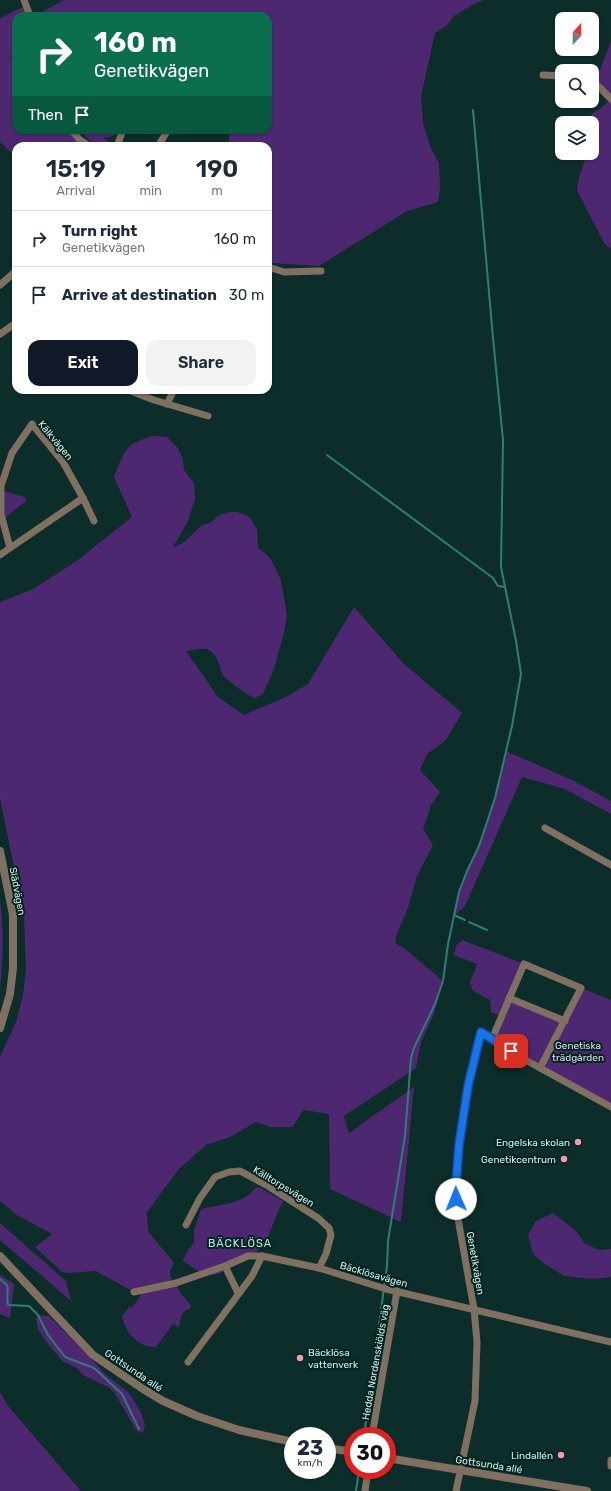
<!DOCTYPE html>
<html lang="en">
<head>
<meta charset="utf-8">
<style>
	body { margin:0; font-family:Rubik,sans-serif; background:#f2f2f3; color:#1f2937; height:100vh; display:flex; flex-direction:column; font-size:15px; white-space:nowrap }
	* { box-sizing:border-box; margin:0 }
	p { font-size:13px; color:#747a83 }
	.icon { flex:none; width:22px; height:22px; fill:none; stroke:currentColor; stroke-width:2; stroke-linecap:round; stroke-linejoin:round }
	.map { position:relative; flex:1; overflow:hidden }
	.details { position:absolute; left:12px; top:142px; width:260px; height:252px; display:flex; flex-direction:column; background:#fff; border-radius:12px; box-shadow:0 1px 3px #0004 }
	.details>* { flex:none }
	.banner { position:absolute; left:12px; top:12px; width:260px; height:122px; border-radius:12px; box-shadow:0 1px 3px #0004; background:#0b6e4f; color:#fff; overflow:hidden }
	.needle { width:26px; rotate:21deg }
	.tools { position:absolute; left:555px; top:12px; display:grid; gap:8px }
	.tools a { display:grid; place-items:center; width:44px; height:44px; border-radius:8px; background:#fff; box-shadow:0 1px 3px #0004; font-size:20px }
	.speed { position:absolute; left:284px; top:1427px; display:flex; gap:8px; font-size:20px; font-weight:700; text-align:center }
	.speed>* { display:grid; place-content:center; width:52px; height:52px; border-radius:50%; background:#fff; box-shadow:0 1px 3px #0004; line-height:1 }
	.speed small { font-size:10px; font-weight:400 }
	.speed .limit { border:6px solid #d22; background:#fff; color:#111 }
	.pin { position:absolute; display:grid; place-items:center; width:34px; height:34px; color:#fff; margin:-17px; border-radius:8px; box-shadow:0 2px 6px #0006 }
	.me { position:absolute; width:44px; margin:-22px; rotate:359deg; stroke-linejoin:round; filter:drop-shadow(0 0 3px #0008) }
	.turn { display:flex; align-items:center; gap:14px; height:84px; padding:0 16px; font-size:18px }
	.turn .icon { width:52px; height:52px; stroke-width:2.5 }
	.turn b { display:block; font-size:28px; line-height:34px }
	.then { display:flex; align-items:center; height:38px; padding:0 16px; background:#0003; gap:8px; font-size:15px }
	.eta { display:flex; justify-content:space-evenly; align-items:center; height:68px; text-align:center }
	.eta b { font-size:24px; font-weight:600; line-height:28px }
	.primary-button { display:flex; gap:8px; margin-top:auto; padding:8px 16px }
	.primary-button a { flex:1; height:46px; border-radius:12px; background:#111827; color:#fff; font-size:16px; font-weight:600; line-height:46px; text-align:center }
	.primary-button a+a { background:#f2f2f3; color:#1f2937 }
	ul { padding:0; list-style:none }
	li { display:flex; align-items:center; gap:12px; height:56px; padding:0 16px; border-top:1px solid #e0e1e3 }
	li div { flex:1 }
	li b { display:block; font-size:15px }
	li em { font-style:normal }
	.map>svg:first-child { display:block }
</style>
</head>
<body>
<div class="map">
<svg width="611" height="1491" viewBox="0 0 611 1491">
	<rect width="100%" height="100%" fill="#0c2d29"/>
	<g fill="#4d2870">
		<polygon points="64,0 484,0 474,4 454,16 446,26 435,33 421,96 423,123 431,149 439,163 440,188 438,202 407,211 319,266 273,263 268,260 268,146 229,146 229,130 268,130 268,16 34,16"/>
		<polygon points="27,5 33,16 16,16 16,60 8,55 16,62 16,130 65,130 83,146 16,146 16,157 0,142 0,18"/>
		<polygon points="611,41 611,249 604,243 577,190 579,178 587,153 592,153 591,114 601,108 611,99 595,83"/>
		<polygon points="79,130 123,130 122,132 110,137 103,138 111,143 109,146 96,146"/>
		<polygon points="268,275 271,277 272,316 268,316"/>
		<path d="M 152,436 L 167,437 L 178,448 L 183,460 L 184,470 L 194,483 L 195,499 L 188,521 L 173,547 L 183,543 L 202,525 L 210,523 L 219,515 L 230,512 L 237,512 L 250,517 L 257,530 L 258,548 L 270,558 L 275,567 L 281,580 L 287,616 L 284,633 L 274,669 L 263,694 L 255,698 C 243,693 234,684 223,676 C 220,667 217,652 206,649 C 200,648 191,651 186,651 L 218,697 L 244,715 L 286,697 L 308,684 L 354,607 L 404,664 L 462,713 L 445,741 L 427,754 L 420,770 L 440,792 L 431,805 L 423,829 L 433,845 L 417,876 L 408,908 L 397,933 L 395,943 L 405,949 L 443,981 L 434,1014 L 421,1042 L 416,1068 L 344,1116 L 349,1133 L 414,1087 L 401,1222 L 330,1189 L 329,1114 L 303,1110 L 293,1127 L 270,1127 L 256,1122 L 230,1137 L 206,1145 L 179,1169 L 147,1212 L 148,1231 L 174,1263 L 170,1271 L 171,1282 L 176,1283 L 181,1294 L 191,1305 L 190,1309 C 180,1311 181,1319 179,1327 L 173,1324 L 156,1347 C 138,1348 125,1332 122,1316 L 130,1306 L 133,1307 L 143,1291 L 134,1292 L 96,1271 L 69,1273 L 62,1272 L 35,1247 L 52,1234 L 17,1215 L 0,1201 L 0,1057 L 16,1022 L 23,995 L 26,969 L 24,916 L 0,798 L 0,602 L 33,589 L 78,560 L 132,517 L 114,477 C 125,451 123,445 152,436 Z"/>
		<polygon points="4,491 25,497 26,501 5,518"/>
		<polygon points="506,751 574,781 611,801 611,814 565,789 522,777 465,906 454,916 459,892 467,871 479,846 495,798"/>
		<path d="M 0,899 C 4,929 3,960 0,990 Z"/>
		<polygon points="462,940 524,964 509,998 565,1021 581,988 611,1000 611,1107 492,1039 501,1016 491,1012 490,1000 472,990 470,982 477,964 454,955 456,946"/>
		<path d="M 259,1187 L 283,1201 C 276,1214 272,1229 265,1243 C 260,1253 222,1276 210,1275 C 201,1275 190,1265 183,1261 L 186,1253 L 194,1242 L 194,1231 L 201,1209 C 217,1205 245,1204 255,1188 Z"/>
		<polygon points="553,1213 575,1230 585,1244 600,1250 611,1249 611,1277 592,1279 564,1276 545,1264 533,1254 528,1235 536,1221"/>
		<polygon points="0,1223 66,1281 71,1301 0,1240"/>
		<polygon points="0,1275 14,1284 10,1318 0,1314"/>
		<polygon points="38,1315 49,1316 91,1358 104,1373 130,1394 141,1413 145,1424 144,1431 142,1433 136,1430 114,1392 108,1387 83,1375 77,1368 62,1361 44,1339 38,1329 36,1319"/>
		<polygon points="0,1392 8,1406 81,1491 0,1491"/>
	</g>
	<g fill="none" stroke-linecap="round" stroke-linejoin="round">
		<g stroke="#2d7f76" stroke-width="2">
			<polyline points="327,455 493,578 498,586 505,587"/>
			<polyline points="454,915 465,920"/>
			<polyline points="469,922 487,930"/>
			<path d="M 0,1279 L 7,1285 C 9,1293 6,1298 8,1305 L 29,1306 L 38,1315 L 48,1335 L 65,1357 L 94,1368 L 122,1394 L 139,1429"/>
			<polyline points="364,1436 387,1266 388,1241 405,1136 411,1058 414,1048 435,1004 443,981 448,944 459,892 467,871 479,846 495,798 512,726 521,674 516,641 501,567 503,440 493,338 473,110"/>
			<polyline points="356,1491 359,1470"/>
		</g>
		<g stroke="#7f7062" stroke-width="7">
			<polyline points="24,0 30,16"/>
			<polyline points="543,75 562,76"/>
			<polyline points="592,82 595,83 611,99"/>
			<polyline points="71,130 80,140 89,146"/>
			<polyline points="117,146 123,130"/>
			<polyline points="158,146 168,130"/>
			<polyline points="268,267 284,272 321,271"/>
			<polyline points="0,285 16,271"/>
			<polyline points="0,334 16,323"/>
			<polyline points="128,390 154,400 208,416"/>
			<polyline points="167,404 174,390"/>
			<polyline points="83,498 94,521"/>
			<polyline points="0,555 10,548 83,498 63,462 32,424 12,453 1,486 1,514 10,548"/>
			<polyline points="545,828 611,865"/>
			<polyline points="509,998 565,1021"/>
			<polyline points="492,1039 524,964 581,988 540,1068"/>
			<polyline points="186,1225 200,1198 215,1177 229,1172 240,1171 268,1186 318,1218 329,1228 331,1235 326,1254 319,1268"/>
			<polyline points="225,1266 238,1293"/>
			<polyline points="134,1292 176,1283 225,1266 248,1256 262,1256 319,1268 386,1289 611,1342"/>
			<polyline points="188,1362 252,1276 262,1256"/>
			<polyline points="372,1436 397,1291"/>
			<polyline points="611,1460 611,1466"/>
			<polyline points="365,1491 368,1470"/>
			<polyline points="456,1491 475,1401 477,1342 474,1309 457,1213 456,1184 459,1145 468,1086 481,1032 520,1057 611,1107"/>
		</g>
		<g stroke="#7f7062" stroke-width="8">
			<polyline points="0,851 13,915 13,968 10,994 0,1028"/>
			<polyline points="0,1256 93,1355 143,1389 163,1401 197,1416 239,1430 293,1442"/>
			<polyline points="327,1448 353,1452"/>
			<polyline points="387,1458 587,1491"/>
		</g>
	</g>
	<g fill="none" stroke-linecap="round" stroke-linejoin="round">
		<g stroke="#114b97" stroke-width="10">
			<polyline id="route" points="456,1199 456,1184 459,1145 468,1086 481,1032 511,1051"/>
		</g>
		<use href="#route" stroke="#1a73e8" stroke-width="7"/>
	</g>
	<g fill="#f29aae" stroke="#02231f" stroke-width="1.5">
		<circle cx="578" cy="1142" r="4"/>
		<circle cx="564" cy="1159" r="4"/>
		<circle cx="300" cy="1358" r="4"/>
		<circle cx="561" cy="1455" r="4"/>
	</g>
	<g text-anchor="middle" stroke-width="4" stroke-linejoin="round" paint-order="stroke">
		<g font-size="10" fill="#d2f0eb" stroke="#02231f">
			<text transform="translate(56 440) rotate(50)" y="4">Kälkvägen</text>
			<text transform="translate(18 891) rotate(79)" y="4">Slädvägen</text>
			<text transform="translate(284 1186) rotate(31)" y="4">Källtorpsvägen</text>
			<text transform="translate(476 1263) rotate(80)" y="4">Genetikvägen</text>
			<text transform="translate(374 1274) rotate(16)" y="4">Bäcklösavägen</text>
			<text transform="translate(375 1362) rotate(-80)" y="4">Hedda Nordenskiölds väg</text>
			<text transform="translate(134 1370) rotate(34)" y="4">Gottsunda allé</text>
			<text transform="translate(489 1464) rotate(9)" y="4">Gottsunda allé</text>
		</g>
		<g font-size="10" fill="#e1d7ee" stroke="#02231f">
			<text x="578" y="1049">Genetiska<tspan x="578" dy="12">trädgården</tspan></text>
		</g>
		<g font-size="10" fill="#d2f0eb" stroke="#02231f" text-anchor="end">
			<text x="570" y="1146">Engelska skolan</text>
			<text x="556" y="1163">Genetikcentrum</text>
			<text x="308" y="1356" text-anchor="start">Bäcklösa<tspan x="308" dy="12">vattenverk</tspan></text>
			<text x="553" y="1459">Lindallén</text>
		</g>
		<g font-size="11" letter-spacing="1" fill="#b0efe5" stroke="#02231f">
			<text x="240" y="1247">BÄCKLÖSA</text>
		</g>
	</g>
</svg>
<div class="tools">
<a><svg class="needle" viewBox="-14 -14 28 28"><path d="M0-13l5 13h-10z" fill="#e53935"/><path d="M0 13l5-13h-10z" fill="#747a83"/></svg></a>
<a><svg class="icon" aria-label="search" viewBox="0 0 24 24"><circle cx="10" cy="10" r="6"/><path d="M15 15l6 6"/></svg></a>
<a><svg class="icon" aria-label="layers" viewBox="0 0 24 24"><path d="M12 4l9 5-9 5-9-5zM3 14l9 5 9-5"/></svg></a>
</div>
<div class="speed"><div>23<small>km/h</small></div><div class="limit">30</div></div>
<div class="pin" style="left:511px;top:1051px;background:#d93025"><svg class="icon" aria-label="arrive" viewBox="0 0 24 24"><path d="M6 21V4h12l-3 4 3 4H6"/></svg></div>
<svg class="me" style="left:456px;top:1199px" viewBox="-20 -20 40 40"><circle r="19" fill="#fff"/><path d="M0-13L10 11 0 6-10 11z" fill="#1a73e8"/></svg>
<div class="banner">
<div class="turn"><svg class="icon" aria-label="right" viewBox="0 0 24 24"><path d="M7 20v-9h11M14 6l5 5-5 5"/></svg><div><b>160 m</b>Genetikvägen</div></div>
<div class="then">Then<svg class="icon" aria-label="arrive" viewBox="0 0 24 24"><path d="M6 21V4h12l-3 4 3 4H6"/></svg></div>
</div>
<section class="details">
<div class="eta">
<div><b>15:19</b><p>Arrival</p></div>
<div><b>1</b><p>min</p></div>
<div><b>190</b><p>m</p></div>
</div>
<ul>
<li><svg class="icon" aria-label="right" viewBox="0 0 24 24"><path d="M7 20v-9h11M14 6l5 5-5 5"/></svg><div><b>Turn right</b><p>Genetikvägen</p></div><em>160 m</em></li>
<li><svg class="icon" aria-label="arrive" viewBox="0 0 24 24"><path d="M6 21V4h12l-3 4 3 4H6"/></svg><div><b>Arrive at destination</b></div><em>30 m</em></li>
</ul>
<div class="primary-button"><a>Exit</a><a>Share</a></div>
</section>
</div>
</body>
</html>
